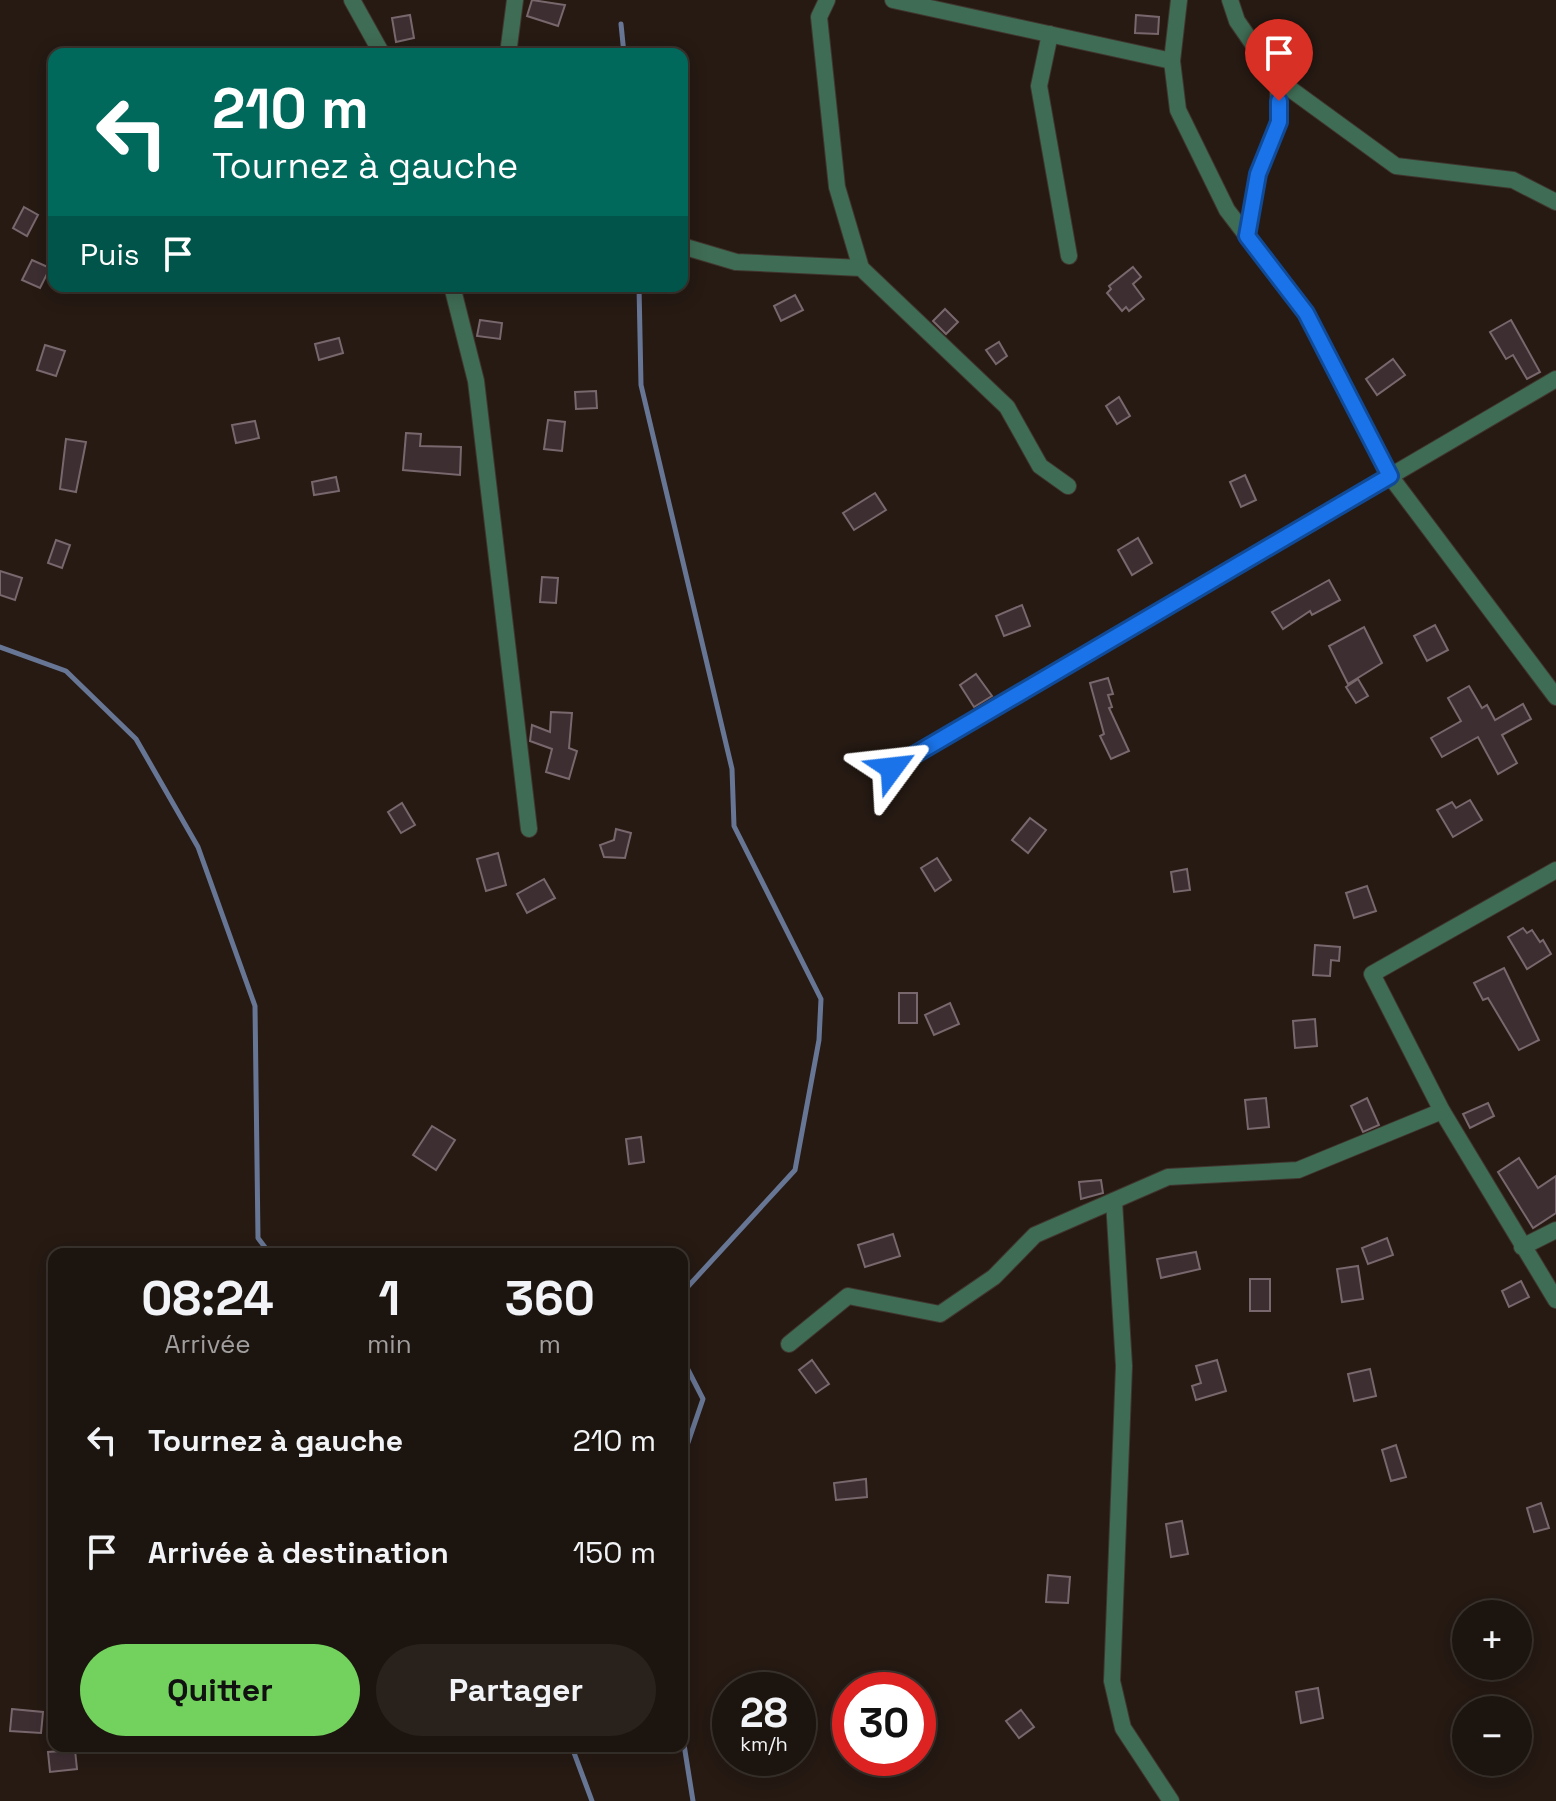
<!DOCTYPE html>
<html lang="fr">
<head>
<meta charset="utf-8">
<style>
	body { margin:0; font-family:"Space Grotesk",sans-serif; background:#29211c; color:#f1f3f6; height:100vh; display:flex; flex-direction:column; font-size:30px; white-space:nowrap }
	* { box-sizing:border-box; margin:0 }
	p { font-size:26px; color:#a09e9e }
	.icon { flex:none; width:44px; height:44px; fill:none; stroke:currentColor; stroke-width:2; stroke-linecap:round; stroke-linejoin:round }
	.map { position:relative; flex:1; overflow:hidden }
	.drawer { position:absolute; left:48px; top:1248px; width:640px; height:504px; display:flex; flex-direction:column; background:#1c140e; border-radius:16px; box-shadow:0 4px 20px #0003,0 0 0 2px #3a332e }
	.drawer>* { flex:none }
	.top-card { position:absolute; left:48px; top:48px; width:640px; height:244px; border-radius:16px; box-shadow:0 4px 20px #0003,0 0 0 2px #3a332e; background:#00695c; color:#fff; overflow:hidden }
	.fabs { position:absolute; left:1452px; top:1600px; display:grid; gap:16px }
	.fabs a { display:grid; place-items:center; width:80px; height:80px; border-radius:50%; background:#1c140e; box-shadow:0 4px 20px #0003,0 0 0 2px #3a332e; font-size:40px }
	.speed { position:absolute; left:712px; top:1672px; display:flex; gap:16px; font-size:40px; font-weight:700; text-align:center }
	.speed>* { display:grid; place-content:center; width:104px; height:104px; border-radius:50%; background:#1c140e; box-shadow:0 4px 20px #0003,0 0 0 2px #3a332e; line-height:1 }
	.speed small { font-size:20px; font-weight:400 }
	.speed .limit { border:12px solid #d22; background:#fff; color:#111 }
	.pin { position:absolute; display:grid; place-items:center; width:68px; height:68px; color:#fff; margin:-82px -34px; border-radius:50% 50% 50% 0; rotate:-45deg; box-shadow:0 0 8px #0007 }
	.pin .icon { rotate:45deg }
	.me { position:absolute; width:88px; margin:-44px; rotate:60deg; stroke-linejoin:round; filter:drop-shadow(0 0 6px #0008) }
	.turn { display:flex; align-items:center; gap:28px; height:168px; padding:0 32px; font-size:36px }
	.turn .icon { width:104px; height:104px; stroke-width:2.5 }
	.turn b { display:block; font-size:56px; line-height:68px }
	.then { display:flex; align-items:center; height:76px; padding:0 32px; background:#0003; gap:16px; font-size:30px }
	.eta { display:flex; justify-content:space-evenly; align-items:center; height:136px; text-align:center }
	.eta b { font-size:48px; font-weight:800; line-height:56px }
	.button { display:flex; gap:16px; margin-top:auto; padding:16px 32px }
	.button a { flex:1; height:92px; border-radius:48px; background:#72d25d; color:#111; font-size:32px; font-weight:800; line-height:92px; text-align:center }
	.button a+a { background:#29211c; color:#f1f3f6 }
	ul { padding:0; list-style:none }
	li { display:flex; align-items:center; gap:24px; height:112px; padding:0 32px }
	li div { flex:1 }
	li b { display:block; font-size:30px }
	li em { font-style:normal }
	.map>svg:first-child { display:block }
</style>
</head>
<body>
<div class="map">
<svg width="1556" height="1801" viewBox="0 0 1556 1801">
	<rect width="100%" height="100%" fill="#261a13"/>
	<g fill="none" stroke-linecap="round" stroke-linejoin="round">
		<g stroke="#687695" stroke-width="5">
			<polyline points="621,24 624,54"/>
			<polyline points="639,286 641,385 732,769 734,826 821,999 819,1040 795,1170 682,1293"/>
			<polyline points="0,647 66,671 136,739 198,847 255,1006 258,1238 270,1254"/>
			<polyline points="682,1358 703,1399 682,1460"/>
			<polyline points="682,1732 693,1801"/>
			<polyline points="568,1746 573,1750 592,1801"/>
		</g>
	</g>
	<g fill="#3d2e32" stroke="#78676c" stroke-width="2">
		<polygon points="532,0 565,5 558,26 527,16"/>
		<polygon points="410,15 414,38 396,42 392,18"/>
		<polygon points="1136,15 1159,17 1158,34 1135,33"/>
		<polygon points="24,207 38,215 27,236 13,228"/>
		<polygon points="32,260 50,268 40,288 22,280"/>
		<polygon points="1133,267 1141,277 1133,284 1144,299 1129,311 1126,307 1122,311 1107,293 1111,289 1109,286"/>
		<polygon points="795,295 803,310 781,321 774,306"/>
		<polygon points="945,309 958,322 946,334 933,321"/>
		<polygon points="480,320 502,323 500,339 477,336"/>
		<polygon points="1511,320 1540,372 1527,379 1513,355 1506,359 1490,332"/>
		<polygon points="339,338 343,353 319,360 315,344"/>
		<polygon points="999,342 1007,356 996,364 986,350"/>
		<polygon points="45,345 65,351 56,376 37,370"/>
		<polygon points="1393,359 1405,375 1377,395 1366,379"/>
		<polygon points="596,391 597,408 576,409 575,392"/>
		<polygon points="1119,397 1130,416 1117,424 1106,406"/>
		<polygon points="548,420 565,422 562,451 544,449"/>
		<polygon points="255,421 259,438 236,443 232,425"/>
		<polygon points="406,433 421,434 420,446 461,447 460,475 403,470"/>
		<polygon points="66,439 86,442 76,492 60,489"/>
		<polygon points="1245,475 1256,500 1241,507 1230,482"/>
		<polygon points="336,477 339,491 314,495 312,482"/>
		<polygon points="875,493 886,510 854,530 843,513"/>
		<polygon points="1138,538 1152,563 1132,575 1118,550"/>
		<polygon points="56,540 70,545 62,568 48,563"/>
		<polygon points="0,571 22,578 15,600 0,595"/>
		<polygon points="542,577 558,578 556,603 540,602"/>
		<polygon points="1329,580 1340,600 1312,615 1310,611 1283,629 1272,612"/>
		<polygon points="1022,605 1030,626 1004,636 996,616"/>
		<polygon points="1435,625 1448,650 1427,661 1414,636"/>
		<polygon points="1364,627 1382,663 1348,684 1329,646"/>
		<polygon points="976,674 992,696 974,707 960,685"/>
		<polygon points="1108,678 1113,694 1108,695 1112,707 1109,708 1129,751 1111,759 1100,736 1104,734 1090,683"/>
		<polygon points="1358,679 1368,696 1356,703 1346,687"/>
		<polygon points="1469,686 1482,708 1487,705 1495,720 1523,704 1531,719 1502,735 1517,763 1498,774 1478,737 1442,757 1431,738 1461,721 1448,698"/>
		<polygon points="551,712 572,713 569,748 577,751 569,779 546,772 552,749 530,741 532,725 550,732"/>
		<polygon points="1470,800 1482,820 1453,837 1437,810 1452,802 1456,808"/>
		<polygon points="402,803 415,825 401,833 388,812"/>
		<polygon points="1030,818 1046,830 1028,853 1012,840"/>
		<polygon points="616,829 631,833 625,858 604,857 600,845 614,840"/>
		<polygon points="498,853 506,885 486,891 477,859"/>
		<polygon points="937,858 951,880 935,891 921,868"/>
		<polygon points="1187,869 1190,890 1174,892 1171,872"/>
		<polygon points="544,879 555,898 527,913 517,894"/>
		<polygon points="1367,886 1376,911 1354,918 1346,893"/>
		<polygon points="1523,928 1527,933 1532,930 1540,942 1543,940 1551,954 1527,969 1508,937"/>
		<polygon points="1315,945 1340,947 1339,961 1331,960 1330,976 1313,975"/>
		<polygon points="1504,968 1539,1040 1519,1050 1488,998 1483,1000 1474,983"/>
		<rect x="899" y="993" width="18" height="30"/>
		<polygon points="950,1003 959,1024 934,1035 925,1015"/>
		<polygon points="1315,1019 1317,1046 1295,1048 1293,1021"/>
		<polygon points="1266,1098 1269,1127 1248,1129 1245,1100"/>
		<polygon points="1367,1098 1379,1125 1363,1132 1351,1106"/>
		<polygon points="1488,1103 1494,1116 1470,1128 1463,1114"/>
		<polygon points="432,1126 455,1140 436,1170 413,1155"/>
		<polygon points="641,1137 644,1162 629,1164 626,1139"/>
		<polygon points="1519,1158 1538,1188 1556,1176 1556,1213 1533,1228 1498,1172"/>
		<polygon points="1101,1180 1103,1193 1081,1199 1079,1182"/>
		<polygon points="893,1234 900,1256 865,1267 858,1245"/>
		<polygon points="1387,1238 1393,1255 1368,1264 1362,1248"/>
		<polygon points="1196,1252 1200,1269 1161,1278 1157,1259"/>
		<polygon points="1358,1266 1363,1299 1342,1302 1337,1269"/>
		<rect x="1250" y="1279" width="20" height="32"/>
		<polygon points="1521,1281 1529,1297 1509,1307 1502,1291"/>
		<polygon points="812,1360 829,1384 816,1393 799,1370"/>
		<polygon points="1217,1360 1226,1391 1196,1400 1192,1386 1201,1383 1196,1366"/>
		<polygon points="1370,1369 1376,1396 1354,1401 1348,1374"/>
		<polygon points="1396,1445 1406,1477 1391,1481 1382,1450"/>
		<polygon points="866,1479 867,1497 836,1500 834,1483"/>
		<polygon points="1541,1503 1549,1528 1534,1532 1527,1508"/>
		<polygon points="1182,1521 1188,1554 1171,1557 1166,1524"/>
		<polygon points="1048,1575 1070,1577 1068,1603 1046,1602"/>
		<polygon points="1318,1688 1323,1718 1301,1723 1296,1692"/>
		<polygon points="12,1709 43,1712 41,1733 10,1731"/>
		<polygon points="1021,1710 1034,1727 1019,1738 1006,1721"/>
		<polygon points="75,1750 77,1769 50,1772 48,1752"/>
	</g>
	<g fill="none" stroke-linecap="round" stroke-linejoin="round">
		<g stroke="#41352f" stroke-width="18">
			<g id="minor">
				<polyline points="352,0 382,54"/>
				<polyline points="827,0 819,17 837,187 861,268"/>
				<polyline points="893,0 1172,61"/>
				<polyline points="1179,0 1172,61 1178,110 1227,210 1306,313 1390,476 1556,697"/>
				<polyline points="1230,0 1237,21 1278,80 1279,122 1258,174 1247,236"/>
				<polyline points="1050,34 1039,86 1069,256"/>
				<polyline points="508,54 515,0"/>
				<polyline points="1278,80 1396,166 1513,180 1556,202"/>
				<polyline points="682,246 736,262 861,268 1007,407 1040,466 1068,486"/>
				<polyline points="452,286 476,381 529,829"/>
				<polyline points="892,768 1556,379"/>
				<polyline points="1556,870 1372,974 1442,1111 1556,1300"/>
				<polyline points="1114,1201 1124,1366 1112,1681 1123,1728 1171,1801"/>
				<polyline points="1522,1247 1556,1230"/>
				<polyline points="789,1344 848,1296 940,1314 994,1277 1035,1235 1168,1177 1298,1170 1442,1111"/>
			</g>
		</g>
		<use href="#minor" stroke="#3f6c54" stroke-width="16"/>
	</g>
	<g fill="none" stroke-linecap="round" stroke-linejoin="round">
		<g stroke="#114b97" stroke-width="20">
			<polyline id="route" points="892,768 1390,476 1306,313 1247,236 1258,174 1279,122 1279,101"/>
		</g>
		<use href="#route" stroke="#1a73e8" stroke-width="14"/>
	</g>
</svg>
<div class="fabs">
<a>+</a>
<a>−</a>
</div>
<div class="speed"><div>28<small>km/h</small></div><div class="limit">30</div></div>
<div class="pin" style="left:1279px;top:101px;background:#d93025"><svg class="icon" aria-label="arrive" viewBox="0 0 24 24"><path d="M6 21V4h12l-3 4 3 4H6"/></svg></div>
<svg class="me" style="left:892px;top:768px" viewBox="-20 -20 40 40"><path d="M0-17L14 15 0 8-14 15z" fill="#1a73e8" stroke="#fff" stroke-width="4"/></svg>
<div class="top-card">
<div class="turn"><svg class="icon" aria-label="left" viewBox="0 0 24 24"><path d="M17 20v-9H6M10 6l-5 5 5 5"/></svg><div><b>210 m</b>Tournez à gauche</div></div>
<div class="then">Puis<svg class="icon" aria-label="arrive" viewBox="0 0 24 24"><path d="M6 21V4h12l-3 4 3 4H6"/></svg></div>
</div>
<section class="drawer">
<div class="eta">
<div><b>08:24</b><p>Arrivée</p></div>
<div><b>1</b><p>min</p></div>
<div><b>360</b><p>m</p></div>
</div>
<ul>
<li><svg class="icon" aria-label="left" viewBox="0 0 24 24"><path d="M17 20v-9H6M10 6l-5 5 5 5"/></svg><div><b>Tournez à gauche</b></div><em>210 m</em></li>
<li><svg class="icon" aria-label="arrive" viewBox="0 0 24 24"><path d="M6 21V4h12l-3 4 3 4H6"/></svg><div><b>Arrivée à destination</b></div><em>150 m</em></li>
</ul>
<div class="button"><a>Quitter</a><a>Partager</a></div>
</section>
</div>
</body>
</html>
